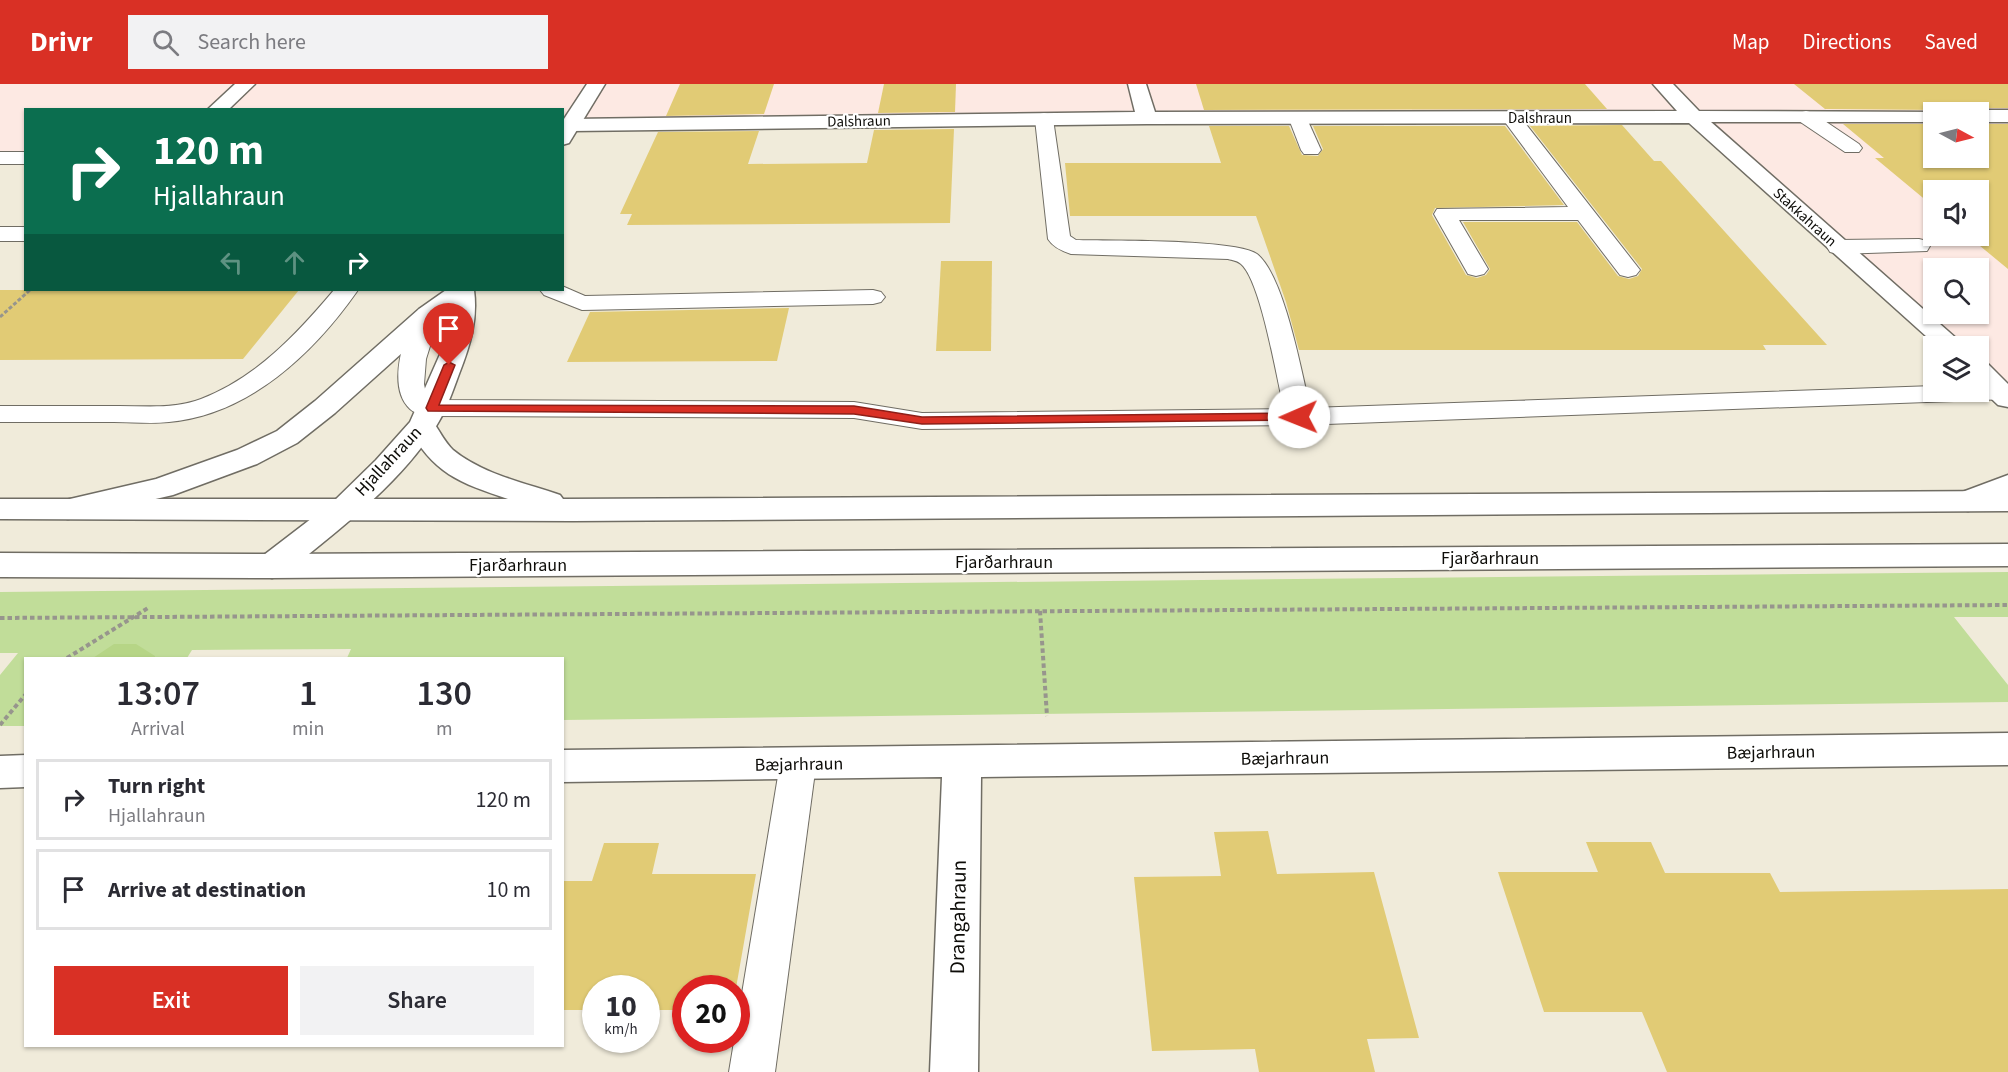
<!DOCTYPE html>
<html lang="en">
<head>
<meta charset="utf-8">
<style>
	body { margin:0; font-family:"Source Sans 3",sans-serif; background:#f2f2f3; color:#2b2b33; height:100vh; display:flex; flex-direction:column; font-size:22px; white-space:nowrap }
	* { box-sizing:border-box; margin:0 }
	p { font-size:20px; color:#7c7c81 }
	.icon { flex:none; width:33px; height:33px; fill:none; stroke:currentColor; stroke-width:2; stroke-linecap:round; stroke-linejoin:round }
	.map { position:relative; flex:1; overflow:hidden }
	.drawer { position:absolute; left:24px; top:573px; width:540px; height:390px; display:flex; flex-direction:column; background:#fff; border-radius:0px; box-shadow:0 2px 4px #0004 }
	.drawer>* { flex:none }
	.hud { position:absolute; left:24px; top:24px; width:540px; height:183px; border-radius:0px; box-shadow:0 2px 4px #0004; background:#0b6e4f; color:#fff; overflow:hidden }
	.needle { width:39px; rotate:97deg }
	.fabs { position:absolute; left:1923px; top:18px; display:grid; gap:12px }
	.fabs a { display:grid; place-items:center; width:66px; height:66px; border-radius:0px; background:#fff; box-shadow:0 2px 4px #0004; font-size:30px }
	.speed { position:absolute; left:582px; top:891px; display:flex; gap:12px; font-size:30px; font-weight:700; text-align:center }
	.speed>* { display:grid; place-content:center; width:78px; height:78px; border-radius:50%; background:#fff; box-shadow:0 2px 4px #0004; line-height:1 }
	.speed small { font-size:15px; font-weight:400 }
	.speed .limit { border:9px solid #d22; background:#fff; color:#111 }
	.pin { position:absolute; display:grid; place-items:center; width:51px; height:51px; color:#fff; margin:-62px -26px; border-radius:50% 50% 50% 0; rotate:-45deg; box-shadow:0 0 6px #0007 }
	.pin .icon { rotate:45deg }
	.me { position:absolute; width:66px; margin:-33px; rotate:269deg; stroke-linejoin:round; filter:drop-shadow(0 0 4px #0008) }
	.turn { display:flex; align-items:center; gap:21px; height:126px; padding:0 30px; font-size:27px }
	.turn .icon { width:78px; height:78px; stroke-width:2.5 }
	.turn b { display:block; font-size:42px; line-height:51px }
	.lanes { display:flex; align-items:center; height:57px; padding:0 30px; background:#0003; justify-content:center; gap:30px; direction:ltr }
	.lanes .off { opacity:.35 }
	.eta { display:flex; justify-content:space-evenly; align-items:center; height:102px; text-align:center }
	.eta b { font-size:36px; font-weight:600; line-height:42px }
	.primary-button { display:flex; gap:12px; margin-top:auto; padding:12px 30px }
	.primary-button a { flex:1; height:69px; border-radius:0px; background:#d93025; color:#fff; font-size:24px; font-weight:600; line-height:69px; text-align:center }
	.primary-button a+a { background:#f2f2f3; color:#2b2b33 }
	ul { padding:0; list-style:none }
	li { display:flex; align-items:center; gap:18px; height:81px; margin:0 12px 9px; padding:0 18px; border:3px solid #e1e1e2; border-radius:0px }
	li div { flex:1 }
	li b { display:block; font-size:22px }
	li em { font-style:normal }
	header { display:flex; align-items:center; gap:36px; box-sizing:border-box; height:84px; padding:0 30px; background:#d93025; color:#fff }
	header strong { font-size:28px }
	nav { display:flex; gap:33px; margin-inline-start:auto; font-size:21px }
	.search { width:420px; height:54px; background:#f2f2f3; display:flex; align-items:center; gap:15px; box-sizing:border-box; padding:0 21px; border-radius:0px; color:#7c7c81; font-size:22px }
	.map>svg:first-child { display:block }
</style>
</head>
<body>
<header>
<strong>Drivr</strong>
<div class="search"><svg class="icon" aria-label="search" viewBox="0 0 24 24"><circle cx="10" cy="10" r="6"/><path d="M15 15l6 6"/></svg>Search here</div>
<nav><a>Map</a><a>Directions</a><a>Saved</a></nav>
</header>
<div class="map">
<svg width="2008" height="988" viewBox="0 0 2008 988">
	<rect width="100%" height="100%" fill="#fbf8ed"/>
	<path fill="#f0ebda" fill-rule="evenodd" d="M 1697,31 L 1945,262 L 1934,262 L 1934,308 L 1978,308 L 2008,321 L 2008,988 L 0,988 L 0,72 L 25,72 L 26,206 L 562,206 L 562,48 L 568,38 ZM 26,574 L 562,574 L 562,962 L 26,962 ZM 596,904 L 646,904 L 646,956 L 596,956 ZM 686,904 L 736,904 L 736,956 L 686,956 Z"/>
	<path fill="#fde9e3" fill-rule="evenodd" d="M 0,0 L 2008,0 L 2008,321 L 1979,294 L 1978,262 L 1945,262 L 1697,31 L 569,38 L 563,48 L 562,26 L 26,26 L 25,72 L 0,72 ZM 1934,28 L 1978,28 L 1978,74 L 1934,74 ZM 1934,106 L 1978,106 L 1978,152 L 1934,152 ZM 1934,184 L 1978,184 L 1978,230 L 1934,230 Z"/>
	<polygon fill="#c1dd99" points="2008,488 2008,533 1954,533 2008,601 2008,618 563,636 562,574 347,574 351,565 192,566 187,574 26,574 25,642 0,642 0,591 18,569 0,569 0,508"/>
	<polygon fill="#b6d586" points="114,560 136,560 155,572 155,574 93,574"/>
	<g fill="#e1cb75">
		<polygon points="680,0 774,0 764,30 666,32"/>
		<polygon points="884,0 956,0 955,28 878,29"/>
		<polygon points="1196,0 1585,0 1607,25 1204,26"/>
		<polygon points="1794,0 2008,0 2008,24 1978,24 1969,28 1943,28 1941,26 1825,25"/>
		<polygon points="1843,40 1934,40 1934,74 1978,74 1978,40 2008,40 2008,185 1968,152 1978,152 1978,106 1934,106 1934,123 1875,74 1884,74"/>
		<polygon points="1622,41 1654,77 1661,77 1827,261 1763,261 1766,266 1299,266 1286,218 1256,132 1070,132 1065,79 1221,79 1209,42 1289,42 1302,71 1318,72 1323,65 1313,42 1505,42 1564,121 1435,124 1432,131 1466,191 1477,194 1486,191 1490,185 1463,138 1577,138 1618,192 1629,195 1638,192 1642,185 1530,42"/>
		<polygon points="954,45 950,139 627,141 632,130 620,130 658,48 759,47 748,80 867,79 874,46"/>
		<polygon points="941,177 992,177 991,267 936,267"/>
		<polygon points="0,206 299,206 243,275 0,276"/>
		<polygon points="789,224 777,277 567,278 590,228"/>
		<polygon points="1268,747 1277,790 1374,788 1419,954 1367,955 1375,988 1259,988 1255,965 1152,967 1134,793 1221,792 1214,748"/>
		<polygon points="1586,758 1651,758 1665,789 1770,789 1780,808 2008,805 2008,988 1667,988 1642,928 1544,928 1498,788 1598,788"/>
		<polygon points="604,759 659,759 652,790 756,790 736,904 686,904 686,926 646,926 646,904 596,904 596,926 562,926 562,797 592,797"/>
	</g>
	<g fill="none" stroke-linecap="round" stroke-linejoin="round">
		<g stroke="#706d64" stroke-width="2">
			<g id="service">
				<polygon points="1806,27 1813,29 1859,60 1862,64 1859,68 1845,68 1799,37 1797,33 1799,29"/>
				<polygon points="1511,28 1518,30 1640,186 1636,191 1628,193 1620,191 1578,136 1459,136 1488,185 1484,190 1476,192 1468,190 1434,130 1437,125 1568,123 1502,34 1504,30"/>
				<path d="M 1044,29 L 1051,31 L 1053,35 L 1070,152 L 1076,156 C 1108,157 1237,155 1257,170 C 1284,191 1302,290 1310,324 L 1934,302 L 1934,308 L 1978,308 L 1978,301 L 2004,300 L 2008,301 L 2008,315 L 1299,341 L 922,345 L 854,334 L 432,332 C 425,331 415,330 410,325 C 386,303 404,248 419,225 L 428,223 L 437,225 L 440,230 L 426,275 L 424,300 L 426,310 L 433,316 L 854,318 L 922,329 L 1284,325 C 1277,296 1261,197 1241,180 C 1238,177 1232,176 1228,175 L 1071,170 C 1062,167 1053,163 1048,155 L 1035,35 L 1037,31 Z"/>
				<polygon points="1298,29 1305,31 1307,35 1321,66 1318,70 1304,70 1301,66 1289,35 1291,31"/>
				<rect x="0" y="68" width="26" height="12"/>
				<rect x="0" y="143" width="26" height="14"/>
				<polygon points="1919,155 1927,157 1930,162 1927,167 1838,170 1830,168 1827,163 1830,158 1838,156"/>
				<polygon points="562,202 585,212 873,206 881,208 885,213 881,218 873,220 582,226 544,211 540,206 562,206"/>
				<path d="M 334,206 L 358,206 C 314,269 249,331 169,338 C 151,340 132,338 114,338 C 76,338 38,338 0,338 L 0,322 C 40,322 79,322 119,322 C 146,322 176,325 201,315 C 257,293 296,251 334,206 Z"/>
				<polygon points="798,665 811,669 816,680 775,988 729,988 780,680 785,669"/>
			</g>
		</g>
		<g stroke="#706d64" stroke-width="3">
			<g id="minor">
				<polygon points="235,0 255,0 228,26 207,26"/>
				<polygon points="1128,0 1146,0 1155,28 1677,27 1653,0 1673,0 1699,27 1941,28 1934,28 1934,38 1711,38 1965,262 1937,262 1689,39 1147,40 571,47 562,43 564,37 571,35 1135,28"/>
				<polygon points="1978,26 2008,26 2008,38 1978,38 1978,28 1971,28"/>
				<polygon points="1978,278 1988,280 2008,300 2008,323 1998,321 1978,302"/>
				<polygon points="2008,391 2008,412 1968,427 1957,424 1953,417 1957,410"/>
				<polygon points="2008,649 2008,681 981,693 978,988 930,988 942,693 562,698 562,666"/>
				<polygon points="26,671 26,703 0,704 0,672"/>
			</g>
		</g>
		<g stroke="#706d64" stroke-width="3">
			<g id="tertiary">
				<polygon points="587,0 605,0 569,59 562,61 562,38"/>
				<path d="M 446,206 L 474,206 C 478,236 470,262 459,290 C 452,309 446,327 435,344 C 398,402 336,448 284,490 L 272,494 L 260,490 L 256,482 L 260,474 L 333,418 L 376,376 L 410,338 L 445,259 L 450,226 L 335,329 L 297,359 L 257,380 L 173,411 L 68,435 L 57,432 L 52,425 L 57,418 L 156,395 L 237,366 L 277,347 L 315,317 L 419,225 Z"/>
			</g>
		</g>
		<g stroke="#706d64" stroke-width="3">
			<g id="primary">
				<polygon points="2004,300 2008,301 2008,318 1994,314 1990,308 1994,302"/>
				<path d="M 422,333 L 432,336 C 439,346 444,357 453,366 C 482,390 525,399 560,411 L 563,415 L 2008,407 L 2008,427 L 573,437 L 0,435 L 0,415 L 508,415 C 460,399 432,389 408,342 L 412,336 Z"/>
				<polygon points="2008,460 2008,482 272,494 0,493 0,469 272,470"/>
			</g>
		</g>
		<polyline stroke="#97958d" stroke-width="3" stroke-dasharray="4 2" stroke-linecap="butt" points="0,233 30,206"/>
		<g stroke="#97958d" stroke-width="4" stroke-dasharray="4.5 3" stroke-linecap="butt">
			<polyline points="1040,527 1047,632"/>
			<polyline points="0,534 2008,521"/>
			<polyline points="67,574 148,524"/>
			<polyline points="0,641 26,610"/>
		</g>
		<use href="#service" fill="#fff" fill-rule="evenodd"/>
		<use href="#minor" fill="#fff" fill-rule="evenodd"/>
		<use href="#tertiary" fill="#fff" fill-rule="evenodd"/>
		<use href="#primary" fill="#fff" fill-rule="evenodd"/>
	</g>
	<polygon fill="#d93025" stroke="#8d1f18" stroke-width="1.5" points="449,278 455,281 439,321 854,322 922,333 1299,329 1305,333 1299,336 922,340 854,330 428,327 426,324 444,281"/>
	<g text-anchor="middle" stroke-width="4.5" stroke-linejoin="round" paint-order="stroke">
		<g font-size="15" fill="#0d0c08" stroke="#fff">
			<text x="1540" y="39">Dalshraun</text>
			<text transform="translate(859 37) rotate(-1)" y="5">Dalshraun</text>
			<text transform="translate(1805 133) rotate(42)" y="5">Stakkahraun</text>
		</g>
		<g font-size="18" fill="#0d0c08" stroke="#fff">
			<text transform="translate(388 377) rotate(-47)" y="6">Hjallahraun</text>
			<text x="1490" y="480">Fjarðarhraun</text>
			<text x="1004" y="484">Fjarðarhraun</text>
			<text x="518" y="487">Fjarðarhraun</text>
			<text transform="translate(1771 668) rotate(-1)" y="6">Bæjarhraun</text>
			<text transform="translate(1285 674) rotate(-1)" y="6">Bæjarhraun</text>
			<text transform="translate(799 680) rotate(-1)" y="6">Bæjarhraun</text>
		</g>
		<g font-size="21" fill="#0d0c08" stroke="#fff">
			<text transform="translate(958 833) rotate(-89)" y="7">Drangahraun</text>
		</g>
	</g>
</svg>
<div class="fabs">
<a><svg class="needle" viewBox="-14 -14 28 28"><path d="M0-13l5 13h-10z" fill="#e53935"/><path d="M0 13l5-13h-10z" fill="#7c7c81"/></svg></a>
<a><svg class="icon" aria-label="sound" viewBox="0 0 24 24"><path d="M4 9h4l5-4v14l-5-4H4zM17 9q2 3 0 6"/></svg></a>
<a><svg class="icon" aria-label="search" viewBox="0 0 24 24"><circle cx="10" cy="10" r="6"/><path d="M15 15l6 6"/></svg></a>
<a><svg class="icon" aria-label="layers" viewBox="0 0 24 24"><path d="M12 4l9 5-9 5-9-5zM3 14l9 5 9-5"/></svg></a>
</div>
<div class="speed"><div>10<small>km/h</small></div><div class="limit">20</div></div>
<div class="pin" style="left:449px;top:281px;background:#d93025"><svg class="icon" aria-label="arrive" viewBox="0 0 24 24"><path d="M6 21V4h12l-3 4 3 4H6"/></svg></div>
<svg class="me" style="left:1299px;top:333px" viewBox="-20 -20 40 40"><circle r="19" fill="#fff"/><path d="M0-13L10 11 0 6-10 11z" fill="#d93025"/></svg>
<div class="hud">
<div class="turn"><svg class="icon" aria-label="right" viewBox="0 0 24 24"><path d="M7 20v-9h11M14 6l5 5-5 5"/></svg><div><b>120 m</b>Hjallahraun</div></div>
<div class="lanes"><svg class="icon off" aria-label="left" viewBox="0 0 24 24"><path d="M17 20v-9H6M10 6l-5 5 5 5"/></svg><svg class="icon off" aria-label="ahead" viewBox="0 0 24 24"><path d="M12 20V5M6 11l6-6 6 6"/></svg><svg class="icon" aria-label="right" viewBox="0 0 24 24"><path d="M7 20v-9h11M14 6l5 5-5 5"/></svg></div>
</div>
<section class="drawer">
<div class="eta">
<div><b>13:07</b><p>Arrival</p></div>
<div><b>1</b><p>min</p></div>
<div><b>130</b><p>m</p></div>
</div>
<ul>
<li><svg class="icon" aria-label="right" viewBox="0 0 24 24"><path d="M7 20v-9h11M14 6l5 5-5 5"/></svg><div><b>Turn right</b><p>Hjallahraun</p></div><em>120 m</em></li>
<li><svg class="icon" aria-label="arrive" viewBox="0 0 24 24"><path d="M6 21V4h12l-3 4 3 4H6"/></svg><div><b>Arrive at destination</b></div><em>10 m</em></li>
</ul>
<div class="primary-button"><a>Exit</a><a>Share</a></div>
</section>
</div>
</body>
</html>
